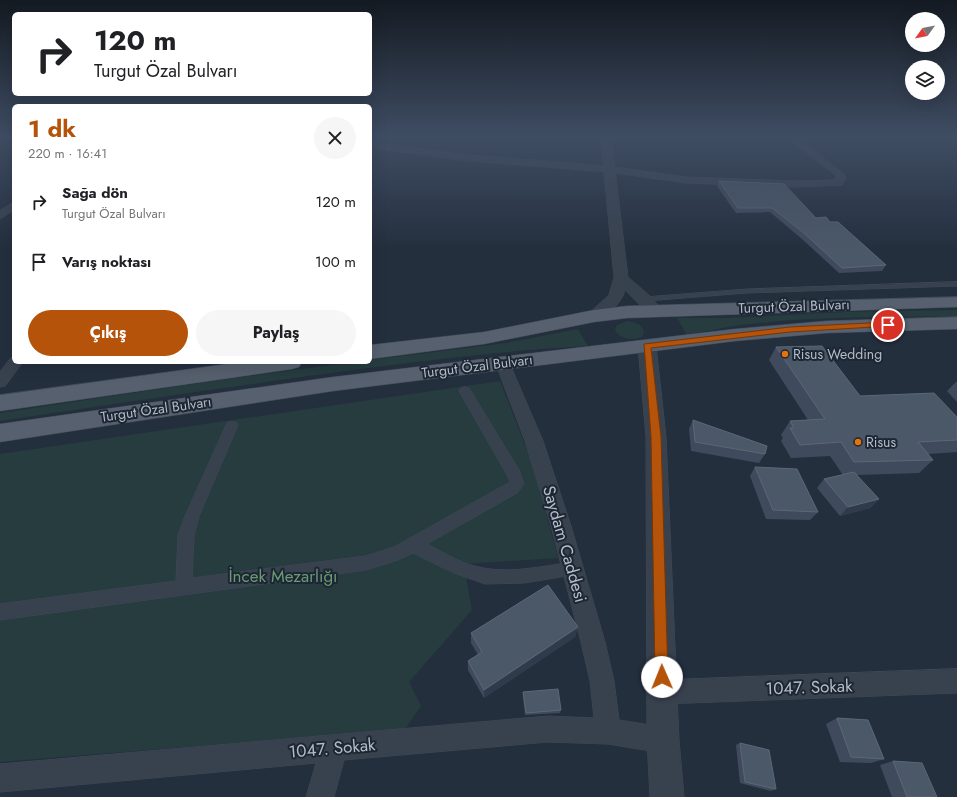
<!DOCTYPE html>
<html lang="tr">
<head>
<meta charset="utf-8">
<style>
	body { margin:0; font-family:Jost,sans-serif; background:#f6f6f6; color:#202124; height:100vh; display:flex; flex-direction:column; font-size:15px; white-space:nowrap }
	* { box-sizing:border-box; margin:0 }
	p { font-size:13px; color:#757577 }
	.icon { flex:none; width:22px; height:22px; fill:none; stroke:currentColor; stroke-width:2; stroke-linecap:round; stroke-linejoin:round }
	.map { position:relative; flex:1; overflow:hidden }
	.sheet { position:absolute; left:12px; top:104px; width:360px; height:260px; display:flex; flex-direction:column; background:#fff; border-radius:6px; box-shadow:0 4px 16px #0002 }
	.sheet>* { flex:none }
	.top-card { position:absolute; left:12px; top:12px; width:360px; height:84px; border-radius:6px; box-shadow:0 4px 16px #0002; background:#fff; color:#202124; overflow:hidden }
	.needle { width:26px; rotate:237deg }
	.buttons { position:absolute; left:905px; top:12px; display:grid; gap:8px }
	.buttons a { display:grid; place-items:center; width:40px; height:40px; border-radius:50%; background:#fff; box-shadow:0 4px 16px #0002; font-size:20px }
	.pin { position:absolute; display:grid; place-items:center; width:34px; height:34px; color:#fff; margin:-17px; border:2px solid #fff; border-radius:50%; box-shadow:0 1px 4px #0007 }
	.me { position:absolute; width:44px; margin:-22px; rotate:359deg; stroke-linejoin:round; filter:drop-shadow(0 0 3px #0008) }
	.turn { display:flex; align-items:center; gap:14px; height:84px; padding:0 16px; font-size:18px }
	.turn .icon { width:52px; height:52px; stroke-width:2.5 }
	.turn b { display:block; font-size:28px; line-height:34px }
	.round { display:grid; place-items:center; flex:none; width:42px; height:42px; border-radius:21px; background:#f6f6f6 }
	.head { display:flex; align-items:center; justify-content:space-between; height:68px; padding:0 16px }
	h1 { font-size:24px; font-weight:700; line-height:30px; color:#b45309 }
	.action { display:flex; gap:8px; margin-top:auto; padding:8px 16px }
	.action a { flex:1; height:46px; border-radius:24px; background:#b45309; color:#fff; font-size:16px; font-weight:700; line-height:46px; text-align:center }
	.action a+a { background:#f6f6f6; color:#202124 }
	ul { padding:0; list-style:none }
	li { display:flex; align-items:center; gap:12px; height:60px; padding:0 16px }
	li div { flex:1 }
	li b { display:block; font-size:15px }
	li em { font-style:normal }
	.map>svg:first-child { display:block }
</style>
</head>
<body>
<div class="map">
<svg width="957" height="797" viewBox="0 0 957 797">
	<rect width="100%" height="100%" fill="#242f3e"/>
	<g fill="#263c3f">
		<path d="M 957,310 L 957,316 C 888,317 818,316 750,324 C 729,326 708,331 687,335 L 677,318 L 726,318 L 846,312 Z"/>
		<path d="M 627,321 C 635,322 641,324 644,331 L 642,337 C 632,341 620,339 615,330 L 617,325 Z"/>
		<path d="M 578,329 L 588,346 C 509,350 431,360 353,370 C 235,386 118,403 0,421 L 0,413 L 232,378 L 355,362 L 370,362 L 370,360 L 506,343 Z"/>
		<polygon points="500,381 534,468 558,558 464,564 472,610 409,682 421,706 405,729 0,762 0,454"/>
	</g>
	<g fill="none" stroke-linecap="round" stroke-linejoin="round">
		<g stroke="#414a57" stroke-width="1">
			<polygon id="service" points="957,282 957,286 747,293 645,301 642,299 645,297 747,289"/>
		</g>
		<g stroke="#414a57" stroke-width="1">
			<path id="pedestrian" d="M 465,387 L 469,388 L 519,470 L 524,484 L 517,493 L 427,544 C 443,552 458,562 475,566 C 506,575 542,566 573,562 L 579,564 L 581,569 L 579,574 L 524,583 L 485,584 L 454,573 L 413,553 L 398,560 L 366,570 L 0,620 L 0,604 L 176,581 L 178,535 L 185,516 L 226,425 L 228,422 L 236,422 L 238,425 L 199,516 L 194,535 L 192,578 L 366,556 L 394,547 L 510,482 L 507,475 L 459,391 L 461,388 Z"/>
		</g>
		<g stroke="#414a57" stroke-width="1">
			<g id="minor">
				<polygon points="787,137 796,137 843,173 846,178 842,185 796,187 686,183 608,172 469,161 370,148 370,142 469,155 608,166 686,177 796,181 835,180 836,176"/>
				<polygon points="14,202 14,210 0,219 0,211"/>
				<polygon points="502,357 507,358 509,362 543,441 571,526 605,642 614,681 619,720 663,727 672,731 676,740 672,749 663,753 608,744 548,742 344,760 334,797 306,797 316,763 0,792 0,764 548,716 594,718 590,681 581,642 551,526 525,441 495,362 497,358"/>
				<polygon points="11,358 14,358 14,362 23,362 5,386 0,387 0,372"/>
				<polygon points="957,669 957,693 662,704 653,701 650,692 653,683 662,680"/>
			</g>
		</g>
		<g stroke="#414a57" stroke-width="1">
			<g id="tertiary">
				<path d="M 601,137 L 611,137 L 628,277 L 650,296 L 662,310 L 660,313 L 648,313 L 625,290 C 622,303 603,323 588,319 L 586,316 L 609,295 L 614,278 Z"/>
				<polygon points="647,340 653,342 656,346 666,437 679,740 684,797 650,797 647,740 646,437 638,346 641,342"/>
			</g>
		</g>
		<g stroke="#414a57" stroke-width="1">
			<g id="primary">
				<polygon points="957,297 957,307 627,318 594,322 484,344 370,359 370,345 484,332 594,310 627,306"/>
				<polygon points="957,317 957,329 826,333 735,341 333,391 0,442 0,424 333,377 735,329 826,321"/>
				<polygon points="242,362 302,362 299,367 292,369 0,411 0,395"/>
			</g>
		</g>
		<use href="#service" fill="#38414e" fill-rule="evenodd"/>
		<use href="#pedestrian" fill="#38414e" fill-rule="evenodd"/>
		<use href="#minor" fill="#38414e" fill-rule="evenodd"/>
		<use href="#tertiary" fill="#38414e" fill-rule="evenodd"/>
		<use href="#primary" fill="#56606e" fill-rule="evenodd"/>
	</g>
	<g fill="#3f4b5c">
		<polygon points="730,137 753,137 753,138"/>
		<polygon points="719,181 816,218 830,222 886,265 882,271 839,273 802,239 770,212 736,213 717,186"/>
		<polygon points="776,347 860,396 957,417 957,452 928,454 933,460 919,473 856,475 879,499 870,508 840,516 817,488 824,479 843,475 830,456 791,458 781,441 783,438 781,435 790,421 808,420 769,360"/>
		<polygon points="956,382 957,382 957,402 947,391"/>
		<polygon points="693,420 765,454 759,463 691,451 689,429"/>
		<polygon points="755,467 818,512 810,520 766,519 750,476"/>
		<polygon points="578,627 575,637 484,698 468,670 468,661 478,655 471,643 471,633"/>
		<polygon points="523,692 561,710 560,713 525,715 523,695"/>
		<polygon points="837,718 884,759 871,763 840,762 826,724"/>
		<polygon points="740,743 776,789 771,791 740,783 736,745"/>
		<polygon points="893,761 937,797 892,797 880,765"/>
	</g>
	<g fill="#2f3b4b">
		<polygon points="879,499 870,508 840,516 848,507"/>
		<polygon points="578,627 575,637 484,698 484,690"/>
	</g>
	<g fill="#4b5868" stroke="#5c6777">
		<polygon points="719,181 784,184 816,218 826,217 830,222 838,222 886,265 842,268 804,233 772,208 738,208"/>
		<polygon points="822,346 860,396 934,393 957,417 957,440 918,442 933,460 854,462 841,442 800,445 790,428 794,428 790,421 825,419 776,347"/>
		<polygon points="693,420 767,446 765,454 695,442"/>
		<polygon points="755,467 797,469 818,512 773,510"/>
		<polygon points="854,472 879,499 848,507 824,479"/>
		<polygon points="548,585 578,627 484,690 468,661 482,652 471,633"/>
		<polygon points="558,689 561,710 526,713 523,692"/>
		<polygon points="837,718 868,720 884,759 851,757"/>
		<polygon points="740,743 769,750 776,789 745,782"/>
		<polygon points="893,761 922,763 937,797 907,797"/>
	</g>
	<linearGradient id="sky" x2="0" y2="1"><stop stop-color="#141a22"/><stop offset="0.55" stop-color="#3f4d63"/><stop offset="1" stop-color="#3f4d63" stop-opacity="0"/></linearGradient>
	<rect width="957" height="249" fill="url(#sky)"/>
	<polygon fill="#b45309" stroke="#753606" points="888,322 891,323 891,326 790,332 651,348 661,437 668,677 666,682 662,684 657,682 655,677 651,437 644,344 790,327"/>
	<g fill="#e8710a" stroke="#1d2633" stroke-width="1.5">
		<circle cx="785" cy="354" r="4"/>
		<circle cx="858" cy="442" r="4"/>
	</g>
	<g text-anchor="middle" stroke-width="4" stroke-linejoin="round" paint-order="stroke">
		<g font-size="14" fill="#b4bcc9" stroke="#1d2633">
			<text transform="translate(794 306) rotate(-2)" y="5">Turgut Özal Bulvarı</text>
			<text transform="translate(477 366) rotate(-7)" y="5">Turgut Özal Bulvarı</text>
			<text transform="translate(156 409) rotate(-8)" y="5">Turgut Özal Bulvarı</text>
		</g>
		<g font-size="14" fill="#b4bcc9" stroke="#1d2633" text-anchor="start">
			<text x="793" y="359">Risus Wedding</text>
			<text x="866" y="447">Risus</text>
		</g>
		<g font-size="17" fill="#b4bcc9" stroke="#1d2633">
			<text transform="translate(565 544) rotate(74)" y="6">Saydam Caddesi</text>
			<text transform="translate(809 687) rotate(-2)" y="6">1047. Sokak</text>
			<text transform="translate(332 748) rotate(-5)" y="6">1047. Sokak</text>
		</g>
		<g font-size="17" fill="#6b9a76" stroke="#1d2633">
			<text x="283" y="582">İncek Mezarlığı</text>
		</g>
	</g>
</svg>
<div class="buttons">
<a><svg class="needle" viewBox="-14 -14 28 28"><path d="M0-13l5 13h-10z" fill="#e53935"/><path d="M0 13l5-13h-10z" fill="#757577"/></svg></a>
<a><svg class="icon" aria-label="layers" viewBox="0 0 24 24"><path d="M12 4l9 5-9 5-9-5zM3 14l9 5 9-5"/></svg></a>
</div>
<div class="pin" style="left:888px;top:325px;background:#d93025"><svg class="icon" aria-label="arrive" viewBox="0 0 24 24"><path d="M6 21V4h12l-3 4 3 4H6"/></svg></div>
<svg class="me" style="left:662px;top:677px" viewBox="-20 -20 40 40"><circle r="19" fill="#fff"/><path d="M0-13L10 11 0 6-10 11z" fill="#b45309"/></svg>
<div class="top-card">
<div class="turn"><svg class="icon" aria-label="right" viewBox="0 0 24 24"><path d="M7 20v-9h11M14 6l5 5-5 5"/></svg><div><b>120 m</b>Turgut Özal Bulvarı</div></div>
</div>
<section class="sheet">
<div class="head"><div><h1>1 dk</h1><p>220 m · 16:41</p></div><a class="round"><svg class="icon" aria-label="close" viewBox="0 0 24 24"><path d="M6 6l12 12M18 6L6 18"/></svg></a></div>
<ul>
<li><svg class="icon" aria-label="right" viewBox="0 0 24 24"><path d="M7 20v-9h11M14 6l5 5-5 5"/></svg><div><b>Sağa dön</b><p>Turgut Özal Bulvarı</p></div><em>120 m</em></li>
<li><svg class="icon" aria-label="arrive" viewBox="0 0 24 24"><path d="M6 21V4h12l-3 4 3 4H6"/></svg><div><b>Varış noktası</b></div><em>100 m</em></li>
</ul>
<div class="action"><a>Çıkış</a><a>Paylaş</a></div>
</section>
</div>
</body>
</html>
